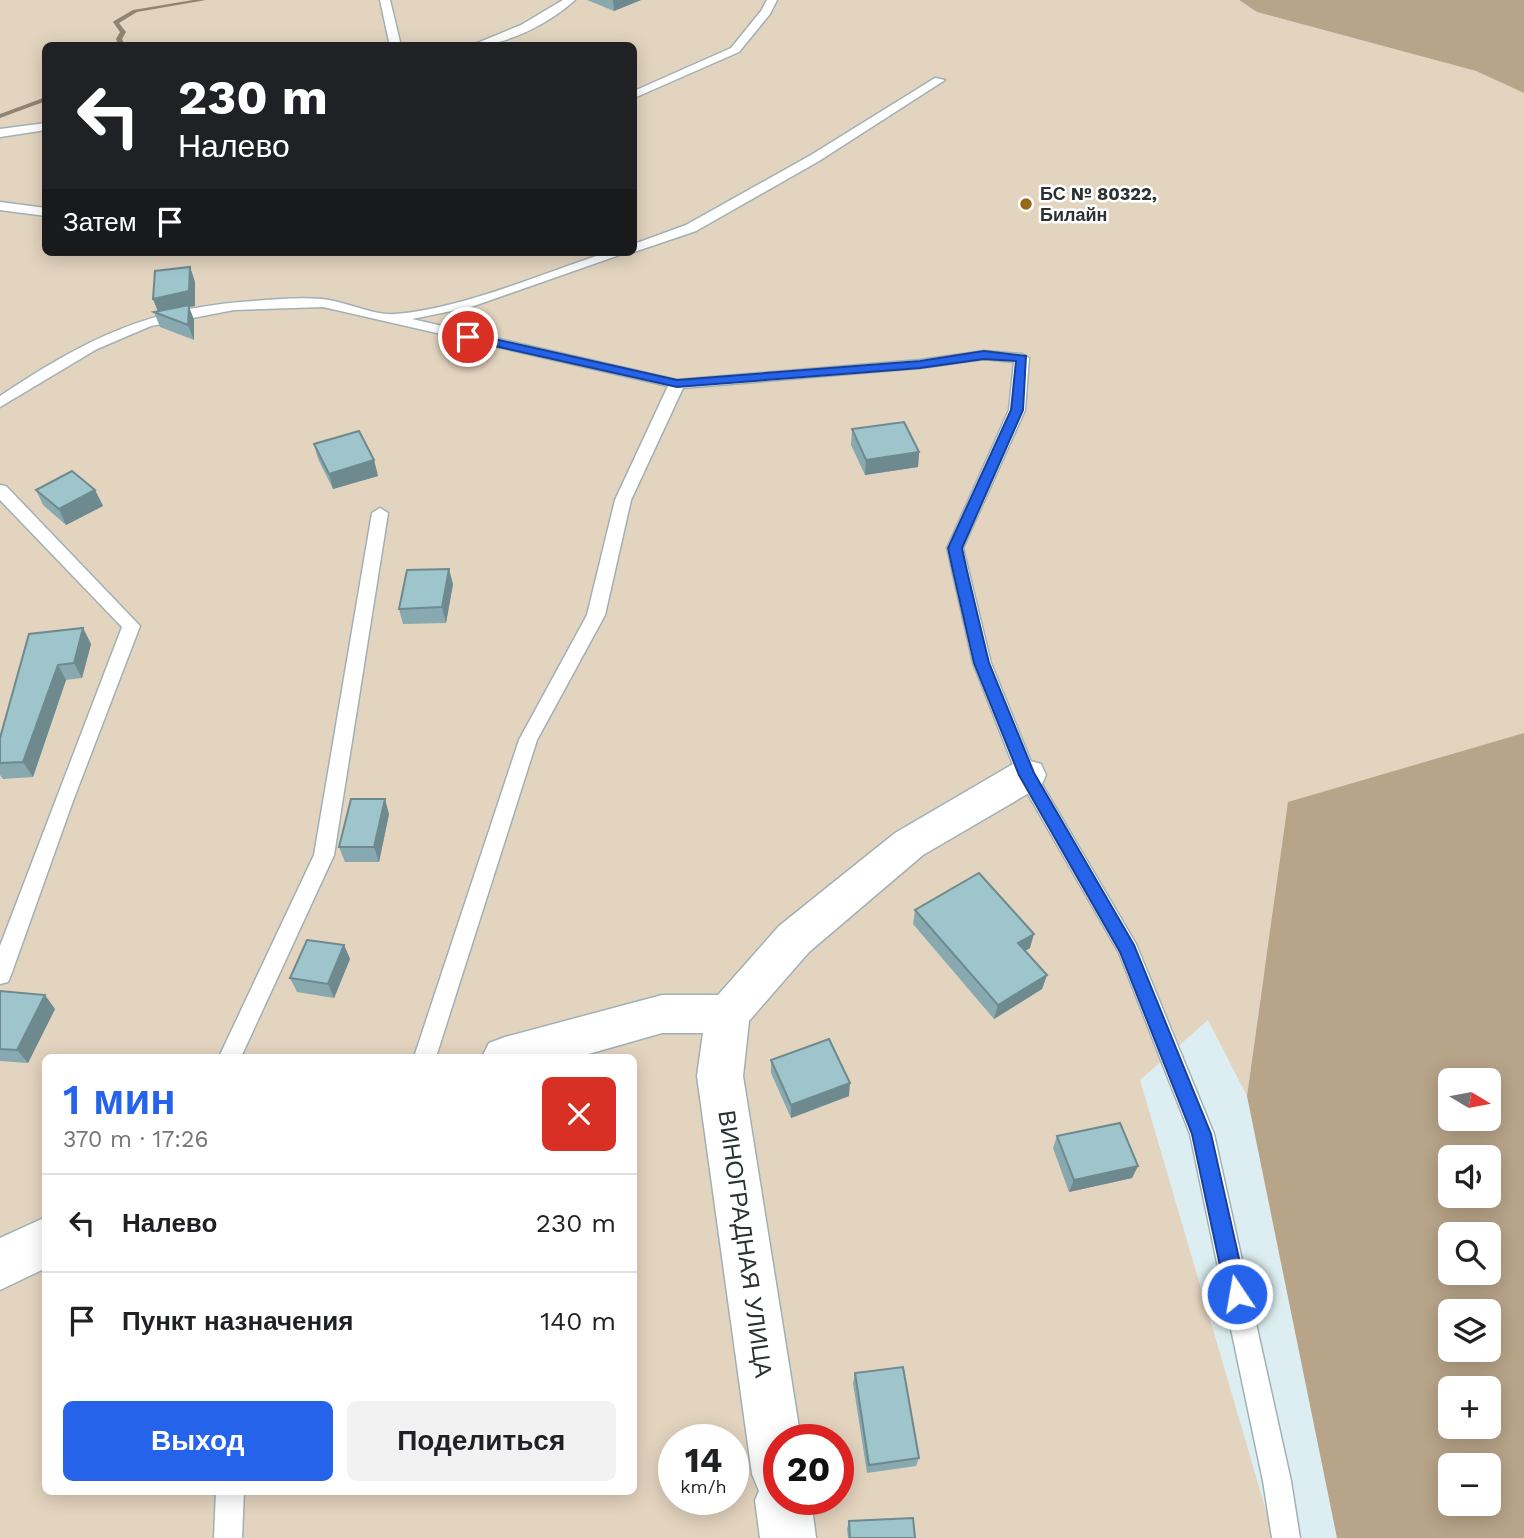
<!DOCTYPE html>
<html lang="ru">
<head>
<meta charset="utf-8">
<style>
	body { margin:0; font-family:"Work Sans",sans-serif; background:#f2f2f2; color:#202124; height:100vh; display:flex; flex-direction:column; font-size:26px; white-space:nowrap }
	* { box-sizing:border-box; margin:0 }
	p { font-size:23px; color:#757577 }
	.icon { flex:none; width:38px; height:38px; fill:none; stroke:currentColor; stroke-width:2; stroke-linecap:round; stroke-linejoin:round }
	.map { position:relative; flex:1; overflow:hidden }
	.side { position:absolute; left:42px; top:1054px; width:595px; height:441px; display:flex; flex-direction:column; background:#fff; border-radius:10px; box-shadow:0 4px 18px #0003 }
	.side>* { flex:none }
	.top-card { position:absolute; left:42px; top:42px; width:595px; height:214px; border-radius:10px; box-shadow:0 4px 18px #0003; background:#202124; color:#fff; overflow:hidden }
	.needle { width:46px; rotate:100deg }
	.buttons { position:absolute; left:1438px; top:1068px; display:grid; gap:14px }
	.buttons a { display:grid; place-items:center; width:63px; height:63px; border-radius:10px; background:#fff; box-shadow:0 4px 18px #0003; font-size:35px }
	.speed { position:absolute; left:658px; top:1424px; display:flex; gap:14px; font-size:35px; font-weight:700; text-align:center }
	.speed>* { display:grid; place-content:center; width:91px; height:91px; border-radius:50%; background:#fff; box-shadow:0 4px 18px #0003; line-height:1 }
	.speed small { font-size:18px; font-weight:400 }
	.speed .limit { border:10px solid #d22; background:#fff; color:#111 }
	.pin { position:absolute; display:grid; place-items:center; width:60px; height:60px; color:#fff; margin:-30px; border:4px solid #fff; border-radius:50%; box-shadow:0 2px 7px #0007 }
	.me { position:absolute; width:77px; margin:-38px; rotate:348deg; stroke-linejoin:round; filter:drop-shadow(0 0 5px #0008) }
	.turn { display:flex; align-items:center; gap:24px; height:147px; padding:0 21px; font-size:32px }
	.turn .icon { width:91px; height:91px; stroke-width:2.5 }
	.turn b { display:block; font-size:49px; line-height:60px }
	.then { display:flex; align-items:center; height:66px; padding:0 21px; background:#0003; gap:14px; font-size:26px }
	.round { display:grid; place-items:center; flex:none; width:74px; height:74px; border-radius:10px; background:#f2f2f2 }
	.overview { display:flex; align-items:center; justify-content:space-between; height:119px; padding:0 21px }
	h1 { font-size:42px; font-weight:600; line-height:52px; color:#2563eb }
	.primary-button { display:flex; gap:14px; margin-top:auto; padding:14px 21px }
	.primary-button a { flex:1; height:80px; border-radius:10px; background:#2563eb; color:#fff; font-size:28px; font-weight:600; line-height:80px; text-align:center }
	.primary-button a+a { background:#f2f2f2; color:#202124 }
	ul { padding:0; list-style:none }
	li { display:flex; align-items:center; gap:21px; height:98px; padding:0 21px; border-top:2px solid #e0e0e0 }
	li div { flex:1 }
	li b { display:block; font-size:26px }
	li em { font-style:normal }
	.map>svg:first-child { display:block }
</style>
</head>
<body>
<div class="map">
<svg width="1524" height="1538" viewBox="0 0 1524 1538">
	<rect width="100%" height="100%" fill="#dceef1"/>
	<path fill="#e3d4bf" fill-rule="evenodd" d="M 0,0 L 1239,0 L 1257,12 L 1476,71 L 1524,93 L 1524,747 L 1264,972 L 1247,1096 L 1208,1020 L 1140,1080 L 1274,1538 L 0,1538 ZM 46,46 L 634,46 L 634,252 L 46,252 ZM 46,1057 L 634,1057 L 634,1491 L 46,1491 ZM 674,1440 L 733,1440 L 733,1500 L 674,1500 ZM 779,1440 L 838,1440 L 838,1500 L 779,1500 Z"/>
	<g fill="#b8a489" fill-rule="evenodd">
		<polygon points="1239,0 1524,0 1524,93 1476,71 1257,12"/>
		<path d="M 1524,733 L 1524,1538 L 1337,1538 L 1247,1096 L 1288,802 ZM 1451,1080 L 1489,1080 L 1489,1118 L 1451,1118 ZM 1451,1157 L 1489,1157 L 1489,1195 L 1451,1195 ZM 1451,1234 L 1489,1234 L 1489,1272 L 1451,1272 ZM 1451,1311 L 1489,1311 L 1489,1349 L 1451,1349 ZM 1451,1388 L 1489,1388 L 1489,1426 L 1451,1426 ZM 1451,1465 L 1489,1465 L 1489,1503 L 1451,1503 Z"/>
	</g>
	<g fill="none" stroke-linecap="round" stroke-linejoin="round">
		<g fill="#908472" fill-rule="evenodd">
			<polygon points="193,0 206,0 137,12 119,23 126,32 122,39 125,46 119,46 116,39 120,32 113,22 114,21 133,10"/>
			<polygon points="46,97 46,101 0,118 0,114"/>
		</g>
		<g stroke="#a0b1b4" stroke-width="3">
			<g id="lane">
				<polygon points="380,0 390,0 401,46 390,46"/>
				<path d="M 563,0 L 575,0 C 549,24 505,46 470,46 L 521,25 Z"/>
				<polygon points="767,0 777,0 770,14 739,52 634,98 634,91 731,48 761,11"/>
				<polygon points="935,78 945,80 819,161 696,231 634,252 634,244 686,225 811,155"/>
				<polygon points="46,123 46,130 0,137 0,129"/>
				<polygon points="0,202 46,208 46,216 0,210"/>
				<path d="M 608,252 L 628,252 L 471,307 L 412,319 L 677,380 L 920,360 L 984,351 L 1022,354 L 1029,358 L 1025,410 L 963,548 L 991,663 L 1036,774 L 1136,944 L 1214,1134 L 1291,1481 L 1300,1538 L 1272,1538 L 1263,1481 L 1190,1134 L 1119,953 L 1017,775 L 973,663 L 947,548 L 1009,410 L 1014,362 L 984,359 L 920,368 L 683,388 L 631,500 L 605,615 L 537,740 L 436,1057 L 414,1057 L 519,740 L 587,615 L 615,500 L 668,386 L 323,307 L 234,310 L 151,326 L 97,349 L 0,407 L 0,396 C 88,338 147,308 254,301 C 276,299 300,297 322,299 C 346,301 372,316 395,314 C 461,309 544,273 608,252 Z"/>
				<polygon points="0,485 6,486 140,626 73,801 11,975 8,982 0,984 0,946 122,627 0,500"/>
				<polygon points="380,508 388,513 334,855 241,1057 219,1057 314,855 372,513"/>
				<polygon points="216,1491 244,1491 242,1538 214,1538"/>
			</g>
		</g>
		<g stroke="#a0b1b4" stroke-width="3">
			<g id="street">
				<polygon points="1027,760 1041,764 1046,775 1041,786 923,855 809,952 749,1021 743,1076 801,1440 779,1440 779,1500 811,1500 816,1538 760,1538 755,1500 759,1491 752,1474 697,1076 703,1033 662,1033 578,1057 482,1057 489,1043 505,1037 662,995 718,995 779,926 895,833 1013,764"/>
				<polygon points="46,1217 46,1268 0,1290 0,1238"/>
			</g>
		</g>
		<use href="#lane" fill="#fff" fill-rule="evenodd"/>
		<use href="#street" fill="#fff" fill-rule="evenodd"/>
	</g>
	<g fill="#87a9af">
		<polygon points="587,0 641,0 614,11"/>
		<polygon points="190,267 195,282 195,306 189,307 194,320 194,340 160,327 154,312 158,311 153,299"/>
		<polygon points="852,429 919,452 918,467 865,475 851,445"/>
		<polygon points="314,444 374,460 378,476 333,489 318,459"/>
		<polygon points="36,490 95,490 103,506 66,525 43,505"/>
		<polygon points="453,584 446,623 403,624 399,609"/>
		<polygon points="83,628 91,644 82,678 66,680 33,777 3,779 0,775 0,738"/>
		<polygon points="389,814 379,862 345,862 339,847"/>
		<polygon points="915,910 1030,948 1025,951 1047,975 1042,989 994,1019 913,924"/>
		<polygon points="344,945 350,959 334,998 297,992 290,978"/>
		<polygon points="0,991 55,1009 28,1063 0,1061"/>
		<polygon points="771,1060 849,1096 791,1118 771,1073"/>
		<polygon points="1057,1136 1138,1166 1132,1178 1069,1192 1053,1148"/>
		<polygon points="855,1373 919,1458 916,1466 867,1473 853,1383"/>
		<polygon points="849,1521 915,1538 848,1538 847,1529"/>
	</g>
	<g fill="#6e8a8e">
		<polygon points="613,0 641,0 614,11"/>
		<polygon points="190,267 195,282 195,306 189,307 194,320 194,340 188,325 159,314 153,299"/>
		<polygon points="919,452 918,467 865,475 866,460"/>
		<polygon points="374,460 378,476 333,489 329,474"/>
		<polygon points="95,490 103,506 66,525 59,509"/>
		<polygon points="449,569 453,584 446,623 442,607"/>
		<polygon points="83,628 91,644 82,678 74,663"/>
		<polygon points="58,665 66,680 33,777 23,762"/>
		<polygon points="385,799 389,814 379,862 374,847"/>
		<polygon points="1034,934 1030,948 1014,957 1018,943"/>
		<polygon points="344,945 350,959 334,998 328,984"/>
		<polygon points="1047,975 1042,989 994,1019 998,1005"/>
		<polygon points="45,995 55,1009 28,1063 17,1050"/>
		<polygon points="850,1083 849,1096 791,1118 791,1105"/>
		<polygon points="1138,1166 1132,1178 1069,1192 1074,1180"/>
	</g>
	<g fill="#9dc5cb" stroke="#6e8a8e" stroke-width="2">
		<polygon points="190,267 189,291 153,299 155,271"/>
		<polygon points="189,305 188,325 154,312"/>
		<polygon points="904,422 919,452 866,460 852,429"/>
		<polygon points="359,431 374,460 329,474 314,444"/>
		<polygon points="72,471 95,490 59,509 36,490"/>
		<polygon points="449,569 442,607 399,609 407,570"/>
		<polygon points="83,628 74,663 58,665 23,762 0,763 0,738 29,634"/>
		<polygon points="351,799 385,799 374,847 339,847"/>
		<polygon points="979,873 1034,934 1018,943 1047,975 998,1005 915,910"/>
		<polygon points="307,940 344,945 328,984 290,978"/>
		<polygon points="0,991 45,995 17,1050 0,1049"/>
		<polygon points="829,1039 850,1083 791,1105 771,1060"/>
		<polygon points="1120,1123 1138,1166 1074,1180 1057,1136"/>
		<polygon points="903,1367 919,1458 869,1465 855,1373"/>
		<polygon points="913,1518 915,1538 850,1538 849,1521"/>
	</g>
	<polygon fill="#2563eb" stroke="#184099" stroke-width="2" points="468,333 677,380 920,361 984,351 1026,356 1023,410 962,548 967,571 989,663 1034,773 1134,945 1211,1134 1247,1294 1244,1302 1237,1305 1229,1302 1226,1294 1192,1134 1120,952 1019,775 974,663 953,571 948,548 1011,410 1016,361 984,359 920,368 677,387 464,339 462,337"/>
	<circle fill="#986819" stroke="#fff" stroke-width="2.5" cx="1026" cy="204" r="7"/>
	<g text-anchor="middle" stroke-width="5" stroke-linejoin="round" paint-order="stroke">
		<g font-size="18" font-weight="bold" fill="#2a3132" stroke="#fff" text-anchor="start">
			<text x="1040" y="200">БС № 80322,<tspan x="1040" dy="21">Билайн</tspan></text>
		</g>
		<g font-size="24" fill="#2a3132" stroke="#fff">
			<text transform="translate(745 1244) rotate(82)" y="8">ВИНОГРАДНАЯ УЛИЦА</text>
		</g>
	</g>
</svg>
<div class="buttons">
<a><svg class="needle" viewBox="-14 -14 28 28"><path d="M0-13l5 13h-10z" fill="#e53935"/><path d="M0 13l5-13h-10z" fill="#757577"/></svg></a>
<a><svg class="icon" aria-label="sound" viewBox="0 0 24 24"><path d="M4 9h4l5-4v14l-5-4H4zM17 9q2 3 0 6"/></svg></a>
<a><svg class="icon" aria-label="search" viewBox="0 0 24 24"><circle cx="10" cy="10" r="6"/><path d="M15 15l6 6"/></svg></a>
<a><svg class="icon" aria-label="layers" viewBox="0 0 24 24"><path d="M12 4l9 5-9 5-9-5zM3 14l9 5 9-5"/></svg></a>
<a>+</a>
<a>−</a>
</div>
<div class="speed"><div>14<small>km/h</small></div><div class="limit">20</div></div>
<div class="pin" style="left:468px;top:337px;background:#d93025"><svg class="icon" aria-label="arrive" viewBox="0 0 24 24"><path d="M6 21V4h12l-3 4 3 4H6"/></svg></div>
<svg class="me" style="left:1237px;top:1294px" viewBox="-20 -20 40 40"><circle r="17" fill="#2563eb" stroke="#fff" stroke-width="3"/><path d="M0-11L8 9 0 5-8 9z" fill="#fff"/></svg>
<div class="top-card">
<div class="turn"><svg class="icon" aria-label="left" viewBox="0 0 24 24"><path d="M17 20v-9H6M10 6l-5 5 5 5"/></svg><div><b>230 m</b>Налево</div></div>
<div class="then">Затем<svg class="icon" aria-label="arrive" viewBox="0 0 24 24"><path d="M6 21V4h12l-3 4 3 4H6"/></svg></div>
</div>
<section class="side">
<div class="overview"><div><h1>1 мин</h1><p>370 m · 17:26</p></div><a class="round" style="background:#d93025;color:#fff"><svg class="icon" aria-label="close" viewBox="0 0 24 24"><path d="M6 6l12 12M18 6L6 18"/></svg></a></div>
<ul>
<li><svg class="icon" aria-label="left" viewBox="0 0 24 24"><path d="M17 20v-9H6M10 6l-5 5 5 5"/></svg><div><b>Налево</b></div><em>230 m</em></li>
<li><svg class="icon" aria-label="arrive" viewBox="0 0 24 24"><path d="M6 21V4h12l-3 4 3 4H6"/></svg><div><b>Пункт назначения</b></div><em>140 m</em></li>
</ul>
<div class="primary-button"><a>Выход</a><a>Поделиться</a></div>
</section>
</div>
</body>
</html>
